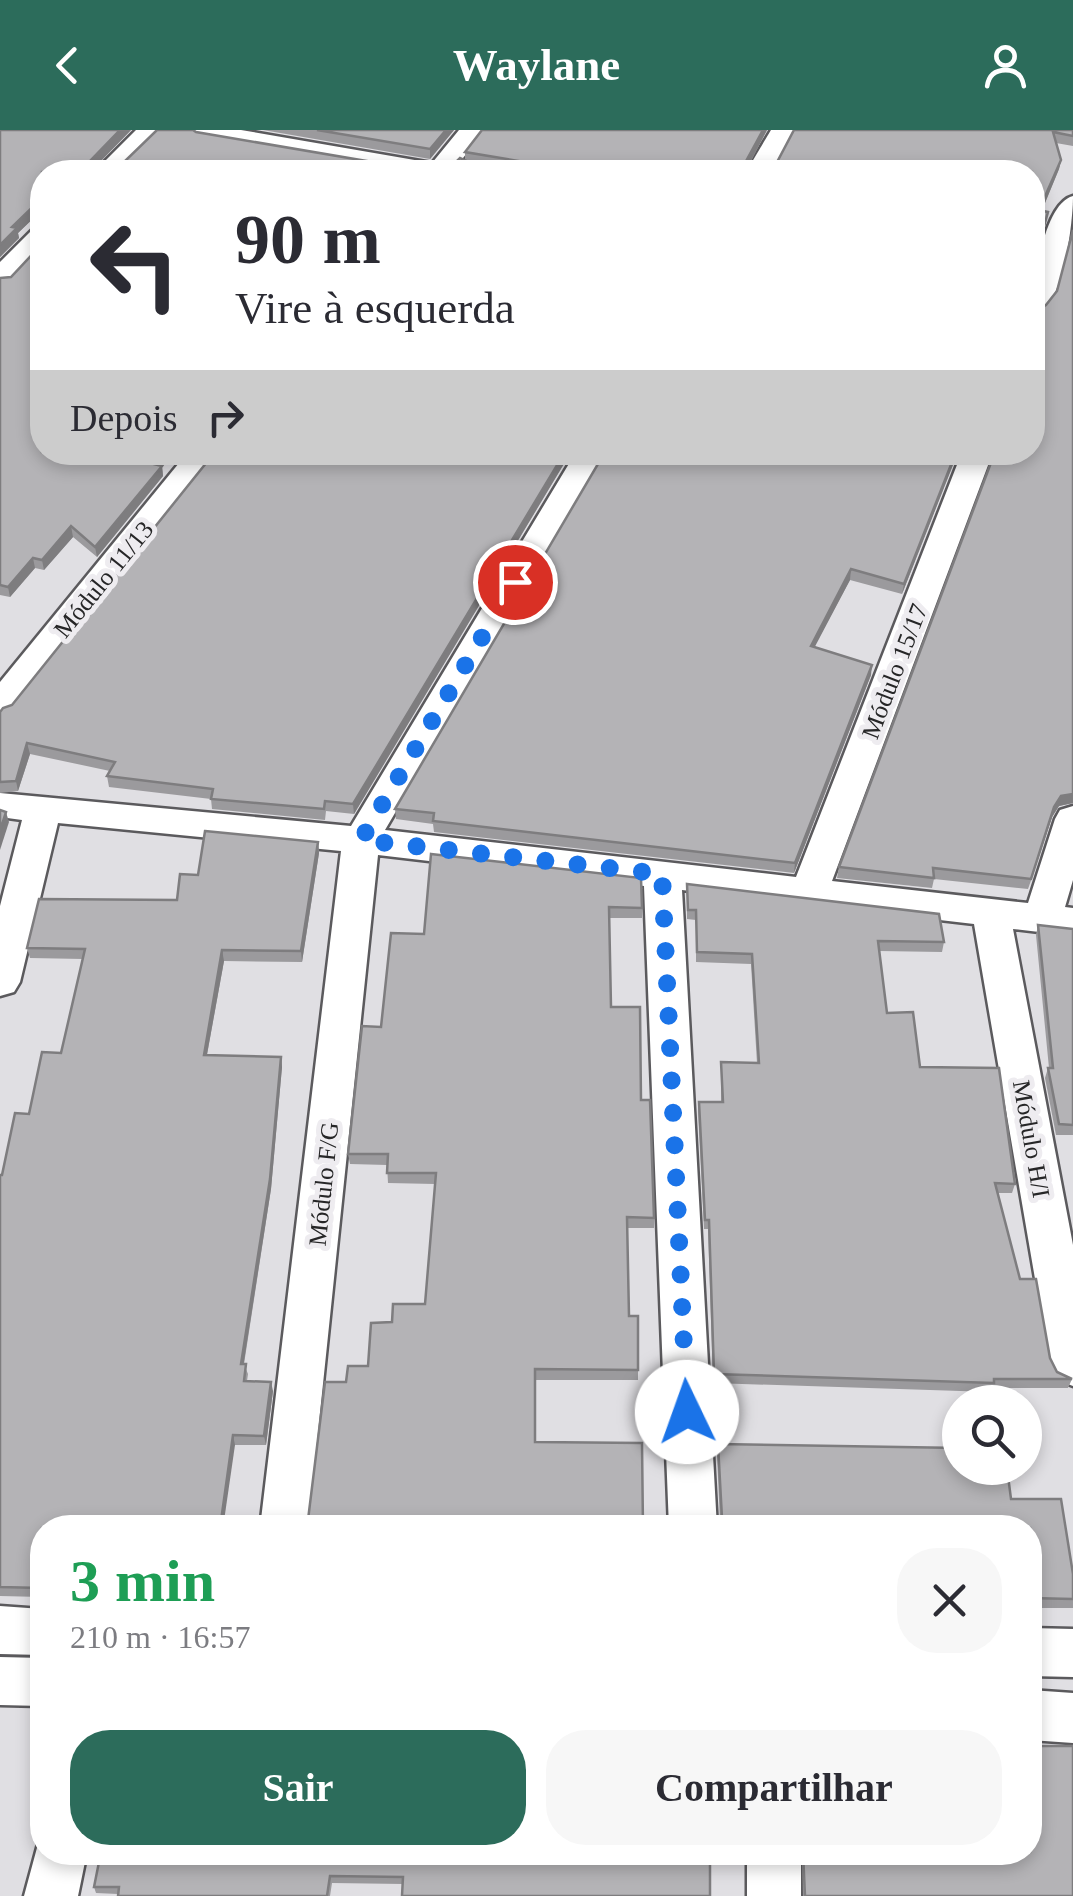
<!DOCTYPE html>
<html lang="pt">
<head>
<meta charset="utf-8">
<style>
	body { margin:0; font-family:Georgia,serif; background:#f7f7f7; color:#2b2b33; height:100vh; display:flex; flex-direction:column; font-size:38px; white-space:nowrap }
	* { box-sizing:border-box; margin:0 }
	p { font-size:32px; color:#7c7c81 }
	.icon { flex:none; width:55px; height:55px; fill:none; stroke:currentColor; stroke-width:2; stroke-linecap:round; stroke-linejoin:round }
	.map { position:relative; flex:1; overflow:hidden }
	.sheet { position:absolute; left:30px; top:1385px; width:1012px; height:350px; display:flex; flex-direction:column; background:#fff; border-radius:40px; box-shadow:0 5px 15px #0003 }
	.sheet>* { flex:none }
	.guide { position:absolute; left:30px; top:30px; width:1015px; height:305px; border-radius:40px; box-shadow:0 5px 15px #0003; background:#fff; color:#2b2b33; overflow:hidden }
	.tools { position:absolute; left:942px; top:1255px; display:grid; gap:20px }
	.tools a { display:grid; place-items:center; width:100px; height:100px; border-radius:50%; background:#fff; box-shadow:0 5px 15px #0003; font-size:50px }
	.pin { position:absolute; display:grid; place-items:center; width:85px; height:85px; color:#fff; margin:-42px; border:5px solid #fff; border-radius:50%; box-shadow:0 2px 10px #0007 }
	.me { position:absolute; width:110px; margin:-55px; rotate:357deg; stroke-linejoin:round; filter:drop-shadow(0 0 8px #0008) }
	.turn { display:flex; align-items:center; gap:35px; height:210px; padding:0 40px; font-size:45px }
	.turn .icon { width:130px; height:130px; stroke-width:2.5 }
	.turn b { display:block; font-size:70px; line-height:85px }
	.then { display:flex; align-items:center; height:95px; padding:0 40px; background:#0003; gap:20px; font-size:38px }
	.round { display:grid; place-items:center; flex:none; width:105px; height:105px; border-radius:40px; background:#f7f7f7 }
	.overview { display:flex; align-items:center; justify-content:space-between; height:170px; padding:0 40px }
	h1 { font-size:60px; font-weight:800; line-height:75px; color:#1e9e55 }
	.action { display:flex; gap:20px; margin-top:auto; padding:20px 40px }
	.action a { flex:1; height:115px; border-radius:40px; background:#2c6c5b; color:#fff; font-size:40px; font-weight:800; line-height:115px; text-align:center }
	.action a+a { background:#f7f7f7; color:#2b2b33 }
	header { display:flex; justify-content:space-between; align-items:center; height:130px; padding:0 40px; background:#2c6c5b; color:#fff; font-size:45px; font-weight:800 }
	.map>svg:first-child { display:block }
</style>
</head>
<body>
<header><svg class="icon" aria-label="back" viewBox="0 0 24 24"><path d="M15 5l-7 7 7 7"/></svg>Waylane<svg class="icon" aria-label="person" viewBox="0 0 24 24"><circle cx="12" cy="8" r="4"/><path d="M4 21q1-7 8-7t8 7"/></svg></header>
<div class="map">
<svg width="1073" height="1766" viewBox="0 0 1073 1766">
	<rect width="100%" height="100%" fill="#e0dfe3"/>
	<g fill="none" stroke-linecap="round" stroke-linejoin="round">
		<g stroke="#5b5a5d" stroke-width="5">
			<g id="street">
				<polygon points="136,0 163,0 121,42 94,42"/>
				<polygon points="185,0 241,0 432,33 459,0 485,0 452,42 397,42 198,8"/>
				<polygon points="771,0 797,0 772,42 746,42"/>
				<path d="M 1073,66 C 1073,93 1063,181 1032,188 C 1032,161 1042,74 1073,66 Z"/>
				<polygon points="42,98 42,121 10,154 0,156 0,132 32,100"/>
				<polygon points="188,322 220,322 12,583 0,586 0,552"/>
				<polygon points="576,322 607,322 385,700 796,747 962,322 993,322 832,751 1028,773 1055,689 1060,680 1073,676 1073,750 1065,777 1073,778 1073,806 1013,799 1073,1115 1073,1256 1057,1250 1050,1236 974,794 682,760 717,1398 669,1398 644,756 378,725 308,1398 260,1398 341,721 58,693 20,852 14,862 0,866 0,776 22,690 0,687 0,663 351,696"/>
				<polygon points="0,1476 42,1479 42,1525 0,1524"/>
				<polygon points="1030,1498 1073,1499 1073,1547 1030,1546"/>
				<polygon points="0,1527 42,1528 42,1576 0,1575"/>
				<polygon points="1030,1560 1073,1563 1073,1613 1030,1610"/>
				<polygon points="41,1703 42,1722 87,1722 78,1766 24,1766"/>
				<rect x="747" y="1722" width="54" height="44"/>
			</g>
		</g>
		<use href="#street" fill="#fff" fill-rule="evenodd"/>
	</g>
	<g fill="#9b9a9d">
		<polygon points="0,0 131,0 98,34 120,36 196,2 396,36 452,36 465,30 465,22 767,0 749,35 776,34 1073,0 1073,16 1056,13 1061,30 1059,39 1042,80 1048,82 1035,133 1033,182 1046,175 1057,161 1073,100 1073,673 1059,676 1052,687 1028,759 934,749 932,758 837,748 839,737 1032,322 1032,42 528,42 470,33 490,42 42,42 42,80 18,103 19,108 0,127"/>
		<polygon points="263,0 454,0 430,29"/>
		<polygon points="0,148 42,322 116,322 113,325 162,336 163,346 97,427 73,407 44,440 35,438 10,467 0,465"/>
		<polygon points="215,322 571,322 354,684 326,681 325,690 212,679 211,669 109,657 107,646 110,641 30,624 18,661 0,663 0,582 12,575"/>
		<polygon points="605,322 958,322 902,464 850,450 814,517 871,545 794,743 434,702 433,694 396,689 395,679"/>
		<polygon points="318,712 319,723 302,832 224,831 207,925 281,927 282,937 271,1059 244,1234 248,1244 247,1251 273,1261 266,1315 235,1315 42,1398 42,1467 0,1466 0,1045 2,1045 29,984 61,923 83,829 30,828 27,818 177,770 198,745"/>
		<polygon points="431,724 642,778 642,788 609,788 611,877 641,970 654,1088 654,1098 627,1098 629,1186 638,1240 638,1250 535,1250 535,1312 643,1398 346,1252 368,1236 392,1192 425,1174 435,1054 388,1053 387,1035 350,1034 348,1024 381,897 424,804"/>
		<polygon points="687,754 944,812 942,822 879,821 887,883 920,937 1015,1054 1012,1063 997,1063 1020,1149 1050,1228 1057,1242 1072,1249 1068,1258 993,1258 991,1262 713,1253 708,1099 704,1099 698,981 699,972 721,972 721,932 757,933 751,834 696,832 696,790 687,789"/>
		<polygon points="1038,795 1073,799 1073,1005 1056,1005 1045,948 1048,938 1049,938 1036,805"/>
		<polygon points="718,1314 1011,1369 1073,1444 1073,1478 1030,1478 1030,1398 720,1393 717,1324"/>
		<polygon points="710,1722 403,1754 332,1753 330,1766 118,1766 118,1764 96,1763 94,1757"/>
		<polygon points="802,1722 1030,1722 1073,1766 803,1766"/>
	</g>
	<g fill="#7e7d7f">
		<polygon points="120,0 131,0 92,40 89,32"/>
		<polygon points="446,0 454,0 430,29 430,19"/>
		<polygon points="763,0 767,0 745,42 744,35"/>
		<polygon points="1061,30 1059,39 1038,90 1039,80"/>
		<polygon points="42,68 42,80 18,103 19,108 0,127 0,115 12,97"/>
		<polygon points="565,322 571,322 354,684 353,674"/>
		<polygon points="956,322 958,322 902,464 904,454"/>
		<polygon points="162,336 163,346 97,427 95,417"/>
		<polygon points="71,396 73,407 44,440 42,430"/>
		<polygon points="33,428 35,438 10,467 8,457"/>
		<polygon points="851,439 850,450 810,526 811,516"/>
		<polygon points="872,535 871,545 794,743 795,733"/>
		<polygon points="27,613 30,624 18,661 16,651"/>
		<polygon points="1073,664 1073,673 1059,676 1052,687 1028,759 1054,677 1061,666"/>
		<polygon points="6,682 9,692 0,720 0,701"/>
		<polygon points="318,712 319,723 302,832 301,821"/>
		<polygon points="222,820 224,831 205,935 204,925"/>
		<polygon points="281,927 282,937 271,1059 242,1244 241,1234"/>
		<polygon points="271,1252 273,1261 266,1315 264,1306"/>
		<polygon points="233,1305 235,1315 223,1398 220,1398"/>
	</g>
	<g fill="#b4b3b6" stroke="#7e7d7f" stroke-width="2.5">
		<polygon points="0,0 120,0 89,32 120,36 157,0 193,0 196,2 396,36 452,36 460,28 490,42 106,42 76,37 70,42 42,42 42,68 12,97 17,98 0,115"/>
		<polygon points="317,0 446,0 430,19"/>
		<polygon points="482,0 763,0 744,35 776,34 794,0 1073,0 1073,6 1053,2 1061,30 1039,80 1048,82 1035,129 1033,182 1046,175 1057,161 1073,100 1073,664 1061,666 1054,677 1031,749 933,738 934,748 839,737 995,322 1032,322 1032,42 584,42 465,22"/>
		<polygon points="42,114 42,322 105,322 162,336 95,417 71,396 42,430 33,428 8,457 0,455 0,148 11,147"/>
		<polygon points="215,322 565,322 353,674 325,671 324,679 211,669 213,659 107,646 115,632 27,613 16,651 0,652 0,582 3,578 12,575"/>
		<polygon points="605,322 956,322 904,454 851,439 811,516 872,535 795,733 433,691 434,683 395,679"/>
		<polygon points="0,680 6,682 0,701"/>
		<polygon points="205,701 318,712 301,821 222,820 204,925 281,927 270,1049 241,1234 246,1234 244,1251 271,1252 264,1306 233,1305 220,1398 42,1398 42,1458 0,1457 0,1045 2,1045 15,983 29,984 42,922 61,923 85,819 27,818 39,769 177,770 180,744 198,745"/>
		<polygon points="431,724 641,748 642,778 609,777 611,877 640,877 641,970 650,970 654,1088 627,1087 629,1186 638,1186 638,1240 535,1239 535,1312 642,1313 643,1398 307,1398 325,1252 346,1252 348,1236 368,1236 371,1193 392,1192 393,1174 425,1174 436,1043 387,1043 388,1024 348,1024 362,896 381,897 391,803 424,804"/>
		<polygon points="687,754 939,784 944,812 878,811 887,883 913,882 920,937 999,938 1015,1054 995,1053 1020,1149 1036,1149 1050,1228 1057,1242 1072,1249 994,1249 994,1253 714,1244 709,1090 705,1090 699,972 723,972 721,932 759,933 752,824 697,822 696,780 688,780"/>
		<polygon points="1038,795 1073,799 1073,995 1059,994 1048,938 1053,938"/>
		<polygon points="718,1314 960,1318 960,1338 1007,1338 1011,1369 1061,1369 1073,1444 1073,1469 1030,1468 1030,1398 719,1398 722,1388"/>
		<polygon points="1030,1616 1073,1616 1073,1766 805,1766 803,1722 1030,1722"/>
		<polygon points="101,1722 710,1722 710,1766 402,1766 403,1747 330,1746 327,1766 118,1766 119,1757 94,1757"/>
	</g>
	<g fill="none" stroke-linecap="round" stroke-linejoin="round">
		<polyline stroke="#1a73e8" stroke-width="18" stroke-dasharray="0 32.4" points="515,452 361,710 662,744 687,1282"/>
	</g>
	<g text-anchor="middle" stroke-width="10" stroke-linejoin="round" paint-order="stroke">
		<g font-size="25" fill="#262627" stroke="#eeecf0">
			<text transform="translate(103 449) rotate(-51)" y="9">Módulo 11/13</text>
			<text transform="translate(894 541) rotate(-69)" y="9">Módulo 15/17</text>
			<text transform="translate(1032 1009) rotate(80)" y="9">Módulo H/I</text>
			<text transform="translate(323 1054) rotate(-84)" y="9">Módulo F/G</text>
		</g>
	</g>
</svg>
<div class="tools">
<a><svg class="icon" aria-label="search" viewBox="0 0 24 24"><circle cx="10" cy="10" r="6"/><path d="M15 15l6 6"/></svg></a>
</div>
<div class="pin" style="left:515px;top:452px;background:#d93025"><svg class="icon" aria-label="arrive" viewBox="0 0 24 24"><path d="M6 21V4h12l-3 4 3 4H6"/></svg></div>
<svg class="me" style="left:687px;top:1282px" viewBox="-20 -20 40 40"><circle r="19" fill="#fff"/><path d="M0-13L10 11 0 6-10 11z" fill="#1a73e8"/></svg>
<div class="guide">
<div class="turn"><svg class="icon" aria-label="left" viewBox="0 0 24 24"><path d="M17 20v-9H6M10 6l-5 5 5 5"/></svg><div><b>90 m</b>Vire à esquerda</div></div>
<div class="then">Depois<svg class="icon" aria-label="right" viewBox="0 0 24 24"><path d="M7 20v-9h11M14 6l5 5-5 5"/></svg></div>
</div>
<section class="sheet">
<div class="overview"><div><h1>3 min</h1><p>210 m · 16:57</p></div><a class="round"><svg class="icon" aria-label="close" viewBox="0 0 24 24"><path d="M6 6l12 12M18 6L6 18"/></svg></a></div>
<div class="action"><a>Sair</a><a>Compartilhar</a></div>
</section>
</div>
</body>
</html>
